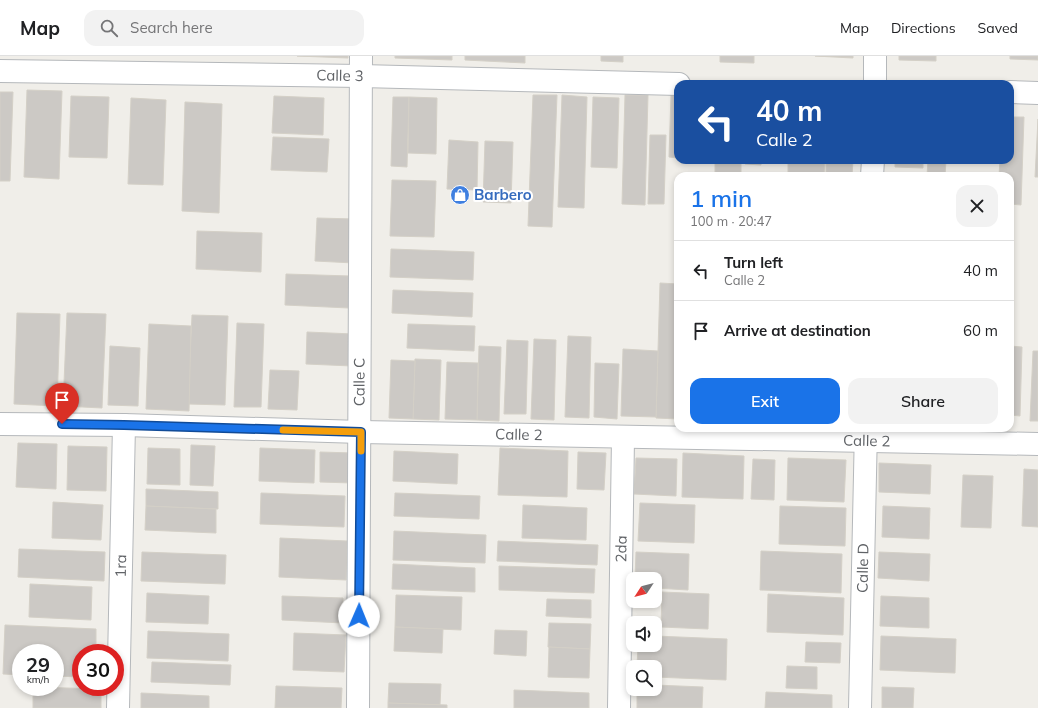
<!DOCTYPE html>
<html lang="en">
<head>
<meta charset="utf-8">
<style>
	body { margin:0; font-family:Mulish,sans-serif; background:#f2f2f2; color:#202124; height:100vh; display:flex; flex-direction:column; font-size:15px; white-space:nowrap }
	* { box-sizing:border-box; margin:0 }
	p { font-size:13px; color:#757577 }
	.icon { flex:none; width:22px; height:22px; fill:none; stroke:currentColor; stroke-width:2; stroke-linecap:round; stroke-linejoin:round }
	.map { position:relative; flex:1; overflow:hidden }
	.details { position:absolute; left:674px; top:116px; width:340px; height:260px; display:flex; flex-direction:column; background:#fff; border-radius:12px; box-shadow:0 2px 6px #0003 }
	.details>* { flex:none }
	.hud { position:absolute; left:674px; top:24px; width:340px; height:84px; border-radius:12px; box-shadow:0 2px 6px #0003; background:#1a4fa0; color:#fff; overflow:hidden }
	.needle { width:26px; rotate:234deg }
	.tools { position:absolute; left:626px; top:516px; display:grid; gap:8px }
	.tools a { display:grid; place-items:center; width:36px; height:36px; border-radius:8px; background:#fff; box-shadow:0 2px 6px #0003; font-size:20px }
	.speed { position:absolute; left:12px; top:588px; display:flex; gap:8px; font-size:20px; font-weight:700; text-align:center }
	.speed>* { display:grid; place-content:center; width:52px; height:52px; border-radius:50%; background:#fff; box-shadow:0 2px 6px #0003; line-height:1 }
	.speed small { font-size:10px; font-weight:400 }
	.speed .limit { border:6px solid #d22; background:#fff; color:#111 }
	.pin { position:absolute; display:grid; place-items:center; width:34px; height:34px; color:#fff; margin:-41px -17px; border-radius:50% 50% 50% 0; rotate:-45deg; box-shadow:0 0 4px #0007 }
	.pin .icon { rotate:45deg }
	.me { position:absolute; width:44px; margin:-22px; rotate:1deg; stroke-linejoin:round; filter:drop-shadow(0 0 3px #0008) }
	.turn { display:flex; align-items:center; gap:14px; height:84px; padding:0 16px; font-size:18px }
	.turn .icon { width:52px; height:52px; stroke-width:2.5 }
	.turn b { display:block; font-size:28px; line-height:34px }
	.round { display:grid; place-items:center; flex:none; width:42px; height:42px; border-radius:12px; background:#f2f2f2 }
	.overview { display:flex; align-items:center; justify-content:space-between; height:68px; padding:0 16px }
	h1 { font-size:24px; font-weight:600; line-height:30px; color:#1a73e8 }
	.button { display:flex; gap:8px; margin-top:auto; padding:8px 16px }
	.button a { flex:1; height:46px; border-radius:12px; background:#1a73e8; color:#fff; font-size:16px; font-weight:600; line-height:46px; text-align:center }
	.button a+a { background:#f2f2f2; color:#202124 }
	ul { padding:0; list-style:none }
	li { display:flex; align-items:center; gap:12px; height:60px; padding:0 16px; border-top:1px solid #e0e0e0 }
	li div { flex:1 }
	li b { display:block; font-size:15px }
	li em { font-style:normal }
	header { display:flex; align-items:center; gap:24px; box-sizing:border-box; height:56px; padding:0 20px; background:#fff; border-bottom:1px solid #e0e0e0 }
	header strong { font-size:19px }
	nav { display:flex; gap:22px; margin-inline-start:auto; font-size:14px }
	.search { width:280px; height:36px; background:#f2f2f2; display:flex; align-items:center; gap:10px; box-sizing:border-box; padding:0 14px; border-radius:12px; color:#757577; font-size:15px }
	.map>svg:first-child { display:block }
</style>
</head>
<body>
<header>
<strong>Map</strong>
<div class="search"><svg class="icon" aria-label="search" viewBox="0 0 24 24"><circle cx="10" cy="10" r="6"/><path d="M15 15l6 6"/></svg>Search here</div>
<nav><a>Map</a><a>Directions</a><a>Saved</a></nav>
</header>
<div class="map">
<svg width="1038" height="652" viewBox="0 0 1038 652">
	<rect width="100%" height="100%" fill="#f0eee9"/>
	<g fill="#ccc9c5" stroke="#d4d0c7">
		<polygon points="297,0 348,0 348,2"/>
		<polygon points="395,0 452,0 452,4 395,2"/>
		<polygon points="465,0 525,0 525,7 465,4"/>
		<polygon points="601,0 623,0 623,6 601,5"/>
		<polygon points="720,0 754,0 754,7 720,6"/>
		<polygon points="815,0 853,0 853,2"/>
		<polygon points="899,0 936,0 936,5 899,4"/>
		<polygon points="1010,0 1038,0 1038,4 1010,3"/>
		<polygon points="27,34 62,35 59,123 24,121"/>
		<polygon points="0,36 13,36 10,125 0,125"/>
		<polygon points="533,39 557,39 552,171 528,170"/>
		<polygon points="562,39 587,41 584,152 558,151"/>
		<polygon points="625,39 648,39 645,149 622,148"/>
		<polygon points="671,39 678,39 678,102 669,101"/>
		<polygon points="71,40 109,41 107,102 69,101"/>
		<polygon points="274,40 324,42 323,79 272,77"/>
		<polygon points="393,41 409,41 407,111 391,110"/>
		<polygon points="409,41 437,42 436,98 408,97"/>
		<polygon points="593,41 619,42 617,112 591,111"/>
		<polygon points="131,42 166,44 163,129 128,128"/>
		<polygon points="185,46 222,48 219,157 182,155"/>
		<polygon points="1010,61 1024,61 1021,149 1010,148 1010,120 999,120 1000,104 1010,104"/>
		<polygon points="1038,63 1038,121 1035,121"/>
		<polygon points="650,79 666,79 664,148 648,148"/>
		<polygon points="273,81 329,83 327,116 271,114"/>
		<polygon points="449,84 478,86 477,134 447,133"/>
		<polygon points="485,85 513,86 511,147 483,146"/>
		<polygon points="693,104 712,104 711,107 693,106"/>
		<rect x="715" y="104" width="26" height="16"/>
		<polygon points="745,104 825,104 824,120 788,120 788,106 761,106 761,109 745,108"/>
		<polygon points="826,104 853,104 852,120 826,120"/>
		<polygon points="895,104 923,104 923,112 895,111"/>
		<polygon points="928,104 946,104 945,120 927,120"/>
		<polygon points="392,124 436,125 434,181 390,180"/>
		<polygon points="317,162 355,163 354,207 315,205"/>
		<polygon points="197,175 262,177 261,216 196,213"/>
		<polygon points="391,193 474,196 473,224 390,221"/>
		<polygon points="286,218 350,220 349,252 285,249"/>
		<polygon points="660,227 678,228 678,363 656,362"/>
		<polygon points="393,234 473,237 472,261 392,257"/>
		<polygon points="17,257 60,258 57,350 14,348"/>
		<polygon points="67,257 106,258 102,352 63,350"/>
		<polygon points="192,259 228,260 225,349 188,348"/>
		<polygon points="237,267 264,268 261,351 234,351"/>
		<polygon points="149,268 191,270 189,355 146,353"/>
		<polygon points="408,268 475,270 474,295 407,292"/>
		<polygon points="307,276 353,278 352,310 306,308"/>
		<polygon points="568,280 591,281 589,362 565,361"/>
		<polygon points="534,283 556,284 554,364 531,363"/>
		<polygon points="507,284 528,285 526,358 504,358"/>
		<polygon points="110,290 140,292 138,350 108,349"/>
		<polygon points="479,290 501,291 499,365 477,364"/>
		<polygon points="1010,290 1022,291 1020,360 1010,359"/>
		<polygon points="623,293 658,295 656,361 621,360"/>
		<polygon points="1033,295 1038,295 1038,365 1030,365"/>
		<polygon points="415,303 441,304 439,364 413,363"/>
		<polygon points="391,304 415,305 413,363 389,362"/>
		<polygon points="447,306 478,307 477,364 445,363"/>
		<polygon points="595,307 619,308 617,363 594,361"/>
		<polygon points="270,314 299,315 297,354 268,353"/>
		<polygon points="18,387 57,388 56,433 16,431"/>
		<polygon points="191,389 215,390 213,430 190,429"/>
		<polygon points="68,390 107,391 106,435 67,434"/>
		<polygon points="148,392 180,393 180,429 147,428"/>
		<polygon points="260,392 315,394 314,427 259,425"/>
		<polygon points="500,392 568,395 567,441 498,439"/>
		<polygon points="394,395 458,398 457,428 393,425"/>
		<polygon points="320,396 353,397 352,427 320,426"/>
		<polygon points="578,396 606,397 604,434 577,433"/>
		<polygon points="683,397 744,400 743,443 682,441"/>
		<polygon points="636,402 677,403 676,440 634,438"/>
		<polygon points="788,402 846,404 844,446 787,444"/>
		<polygon points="753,403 775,404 774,444 751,443"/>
		<polygon points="879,407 931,409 930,438 879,436"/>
		<polygon points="1024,413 1038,414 1038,471 1022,470"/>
		<polygon points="963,419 993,420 991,472 961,471"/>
		<polygon points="146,433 218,436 218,453 146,450"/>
		<polygon points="261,437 345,440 344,471 260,468"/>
		<polygon points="395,437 480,440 479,463 394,460"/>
		<polygon points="53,446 103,449 101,484 52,482"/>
		<polygon points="640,447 695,449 694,487 638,485"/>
		<polygon points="523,449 587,452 586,484 522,482"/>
		<polygon points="146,450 216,453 216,477 145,474"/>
		<polygon points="780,450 846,452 845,490 779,488"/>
		<polygon points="883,450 930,452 929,483 882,481"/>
		<polygon points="394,475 486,479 485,507 393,504"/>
		<polygon points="280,482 347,485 346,524 279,521"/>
		<polygon points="498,485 598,489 597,509 497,505"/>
		<polygon points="19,493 105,496 104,525 18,521"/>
		<polygon points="761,495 842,498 841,537 760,534"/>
		<polygon points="142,496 226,499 225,528 141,525"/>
		<polygon points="636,496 689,498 688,534 655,532 655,523 635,523"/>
		<polygon points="879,496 930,498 929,525 878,522"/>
		<polygon points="393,508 475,512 475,536 392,533"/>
		<polygon points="499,510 595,513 594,537 499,534"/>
		<polygon points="30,528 92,531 91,564 29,561"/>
		<polygon points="662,536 709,538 708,573 661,571"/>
		<polygon points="147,537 209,540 208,568 146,566"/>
		<polygon points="768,538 844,542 843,579 767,576"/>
		<polygon points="396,539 462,541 461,574 395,571"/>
		<polygon points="282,540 343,542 343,567 282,564"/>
		<polygon points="881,540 929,542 929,572 880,570"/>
		<polygon points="547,543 591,544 591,562 546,560"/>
		<polygon points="549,567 591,568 590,593 548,591"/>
		<polygon points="5,569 96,573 96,597 81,597 81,621 55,620 55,597 21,597 21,619 3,618"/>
		<polygon points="395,571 443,573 442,597 394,595"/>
		<polygon points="495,574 527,575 526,600 494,598"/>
		<polygon points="148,575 229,578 228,605 147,602"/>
		<polygon points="294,577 346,579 344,616 293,614"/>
		<polygon points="655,580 727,583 726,624 655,621 655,611 637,611 638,589 655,589"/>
		<polygon points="881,580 956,583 955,617 880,614"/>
		<polygon points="806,586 841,587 840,607 805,606"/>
		<polygon points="549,591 590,593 589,622 548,621"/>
		<polygon points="152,606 231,609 230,629 151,626"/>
		<polygon points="787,610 817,611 817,633 786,632"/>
		<polygon points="389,627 441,628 440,649 388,647"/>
		<polygon points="655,629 703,631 702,652 637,652 637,633 655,633"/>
		<polygon points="276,630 342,632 341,652 275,652"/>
		<polygon points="33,631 101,633 101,652 33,652"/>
		<polygon points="882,631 914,632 913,652 882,652"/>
		<polygon points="514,634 589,637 589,652 514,652"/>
		<polygon points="766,636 832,639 832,652 765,652"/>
		<polygon points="141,637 209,640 209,652 141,652"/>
		<polygon points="388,647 447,649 447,652 388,652"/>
	</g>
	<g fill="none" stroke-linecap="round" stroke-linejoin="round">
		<g stroke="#b5b8bb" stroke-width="24">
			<g id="minor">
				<path id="s1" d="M 0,15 L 361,20 L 679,28"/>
				<polyline points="875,28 875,0"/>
				<polyline points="1010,36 1038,37"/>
				<polyline points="872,120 873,104"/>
				<path id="s2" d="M 0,368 L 124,369 L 361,376 L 1038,388"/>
				<path id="s3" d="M 118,652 L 124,369"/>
				<path id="s4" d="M 358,652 L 361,0"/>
				<path id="s5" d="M 619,652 L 623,382"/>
				<path id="s6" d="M 860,652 L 866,372"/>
			</g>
		</g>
		<use href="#minor" stroke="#fff" stroke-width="22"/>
	</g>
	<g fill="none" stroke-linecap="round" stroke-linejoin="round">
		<g stroke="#114b97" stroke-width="10">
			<polyline id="route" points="62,368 124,369 361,376 359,560"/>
		</g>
		<use href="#route" stroke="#1a73e8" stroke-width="7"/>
		<polyline stroke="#f59e0b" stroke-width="7" points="283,374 361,376 361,395"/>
	</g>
	<defs>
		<g id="shop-disc" transform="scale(1)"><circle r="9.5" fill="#3f7fe0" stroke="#fff"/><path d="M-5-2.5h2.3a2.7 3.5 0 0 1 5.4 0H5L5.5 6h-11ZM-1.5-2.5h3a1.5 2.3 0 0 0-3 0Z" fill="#fff"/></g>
	</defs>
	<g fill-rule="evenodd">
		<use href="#shop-disc" x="460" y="139"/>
	</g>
	<g text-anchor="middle" stroke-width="4" stroke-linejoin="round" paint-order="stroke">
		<g font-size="15" fill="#606367" stroke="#fff">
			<text dy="5" stroke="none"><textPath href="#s1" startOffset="340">Calle 3</textPath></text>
			<text dy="5" stroke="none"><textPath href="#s4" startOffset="326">Calle C</textPath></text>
			<text dy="5" stroke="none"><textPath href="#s2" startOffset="519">Calle 2</textPath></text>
			<text dy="5" stroke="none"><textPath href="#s2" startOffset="867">Calle 2</textPath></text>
			<text dy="5" stroke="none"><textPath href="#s5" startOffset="159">2da</textPath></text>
			<text dy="5" stroke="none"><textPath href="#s3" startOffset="142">1ra</textPath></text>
			<text dy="5" stroke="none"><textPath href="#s6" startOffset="140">Calle D</textPath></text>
		</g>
		<g font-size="15" font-weight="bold" fill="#366cbe" stroke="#fff" text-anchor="start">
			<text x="474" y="144">Barbero</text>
		</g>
	</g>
</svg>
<div class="tools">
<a><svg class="needle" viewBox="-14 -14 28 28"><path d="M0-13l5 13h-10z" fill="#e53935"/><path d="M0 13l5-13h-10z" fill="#757577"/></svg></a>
<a><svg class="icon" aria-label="sound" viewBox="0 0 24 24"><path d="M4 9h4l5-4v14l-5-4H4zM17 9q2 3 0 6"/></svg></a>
<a><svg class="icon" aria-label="search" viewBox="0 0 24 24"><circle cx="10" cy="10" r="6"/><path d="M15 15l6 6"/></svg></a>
</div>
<div class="speed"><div>29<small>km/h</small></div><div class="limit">30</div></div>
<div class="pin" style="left:62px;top:368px;background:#d93025"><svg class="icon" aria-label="arrive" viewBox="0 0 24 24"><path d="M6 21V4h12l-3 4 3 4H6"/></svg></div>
<svg class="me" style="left:359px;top:560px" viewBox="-20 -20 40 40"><circle r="19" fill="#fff"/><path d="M0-13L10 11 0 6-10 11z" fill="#1a73e8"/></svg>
<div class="hud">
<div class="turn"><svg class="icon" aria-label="left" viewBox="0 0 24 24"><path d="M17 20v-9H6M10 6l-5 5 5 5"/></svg><div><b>40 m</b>Calle 2</div></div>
</div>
<section class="details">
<div class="overview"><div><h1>1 min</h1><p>100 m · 20:47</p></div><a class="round"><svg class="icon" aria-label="close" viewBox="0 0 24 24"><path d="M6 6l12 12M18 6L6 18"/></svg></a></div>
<ul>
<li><svg class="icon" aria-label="left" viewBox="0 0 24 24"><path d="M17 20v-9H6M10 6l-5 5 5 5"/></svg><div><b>Turn left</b><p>Calle 2</p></div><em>40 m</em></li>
<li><svg class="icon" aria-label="arrive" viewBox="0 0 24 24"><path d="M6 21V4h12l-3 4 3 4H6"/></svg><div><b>Arrive at destination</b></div><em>60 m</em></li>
</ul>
<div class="button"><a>Exit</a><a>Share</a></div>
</section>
</div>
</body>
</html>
